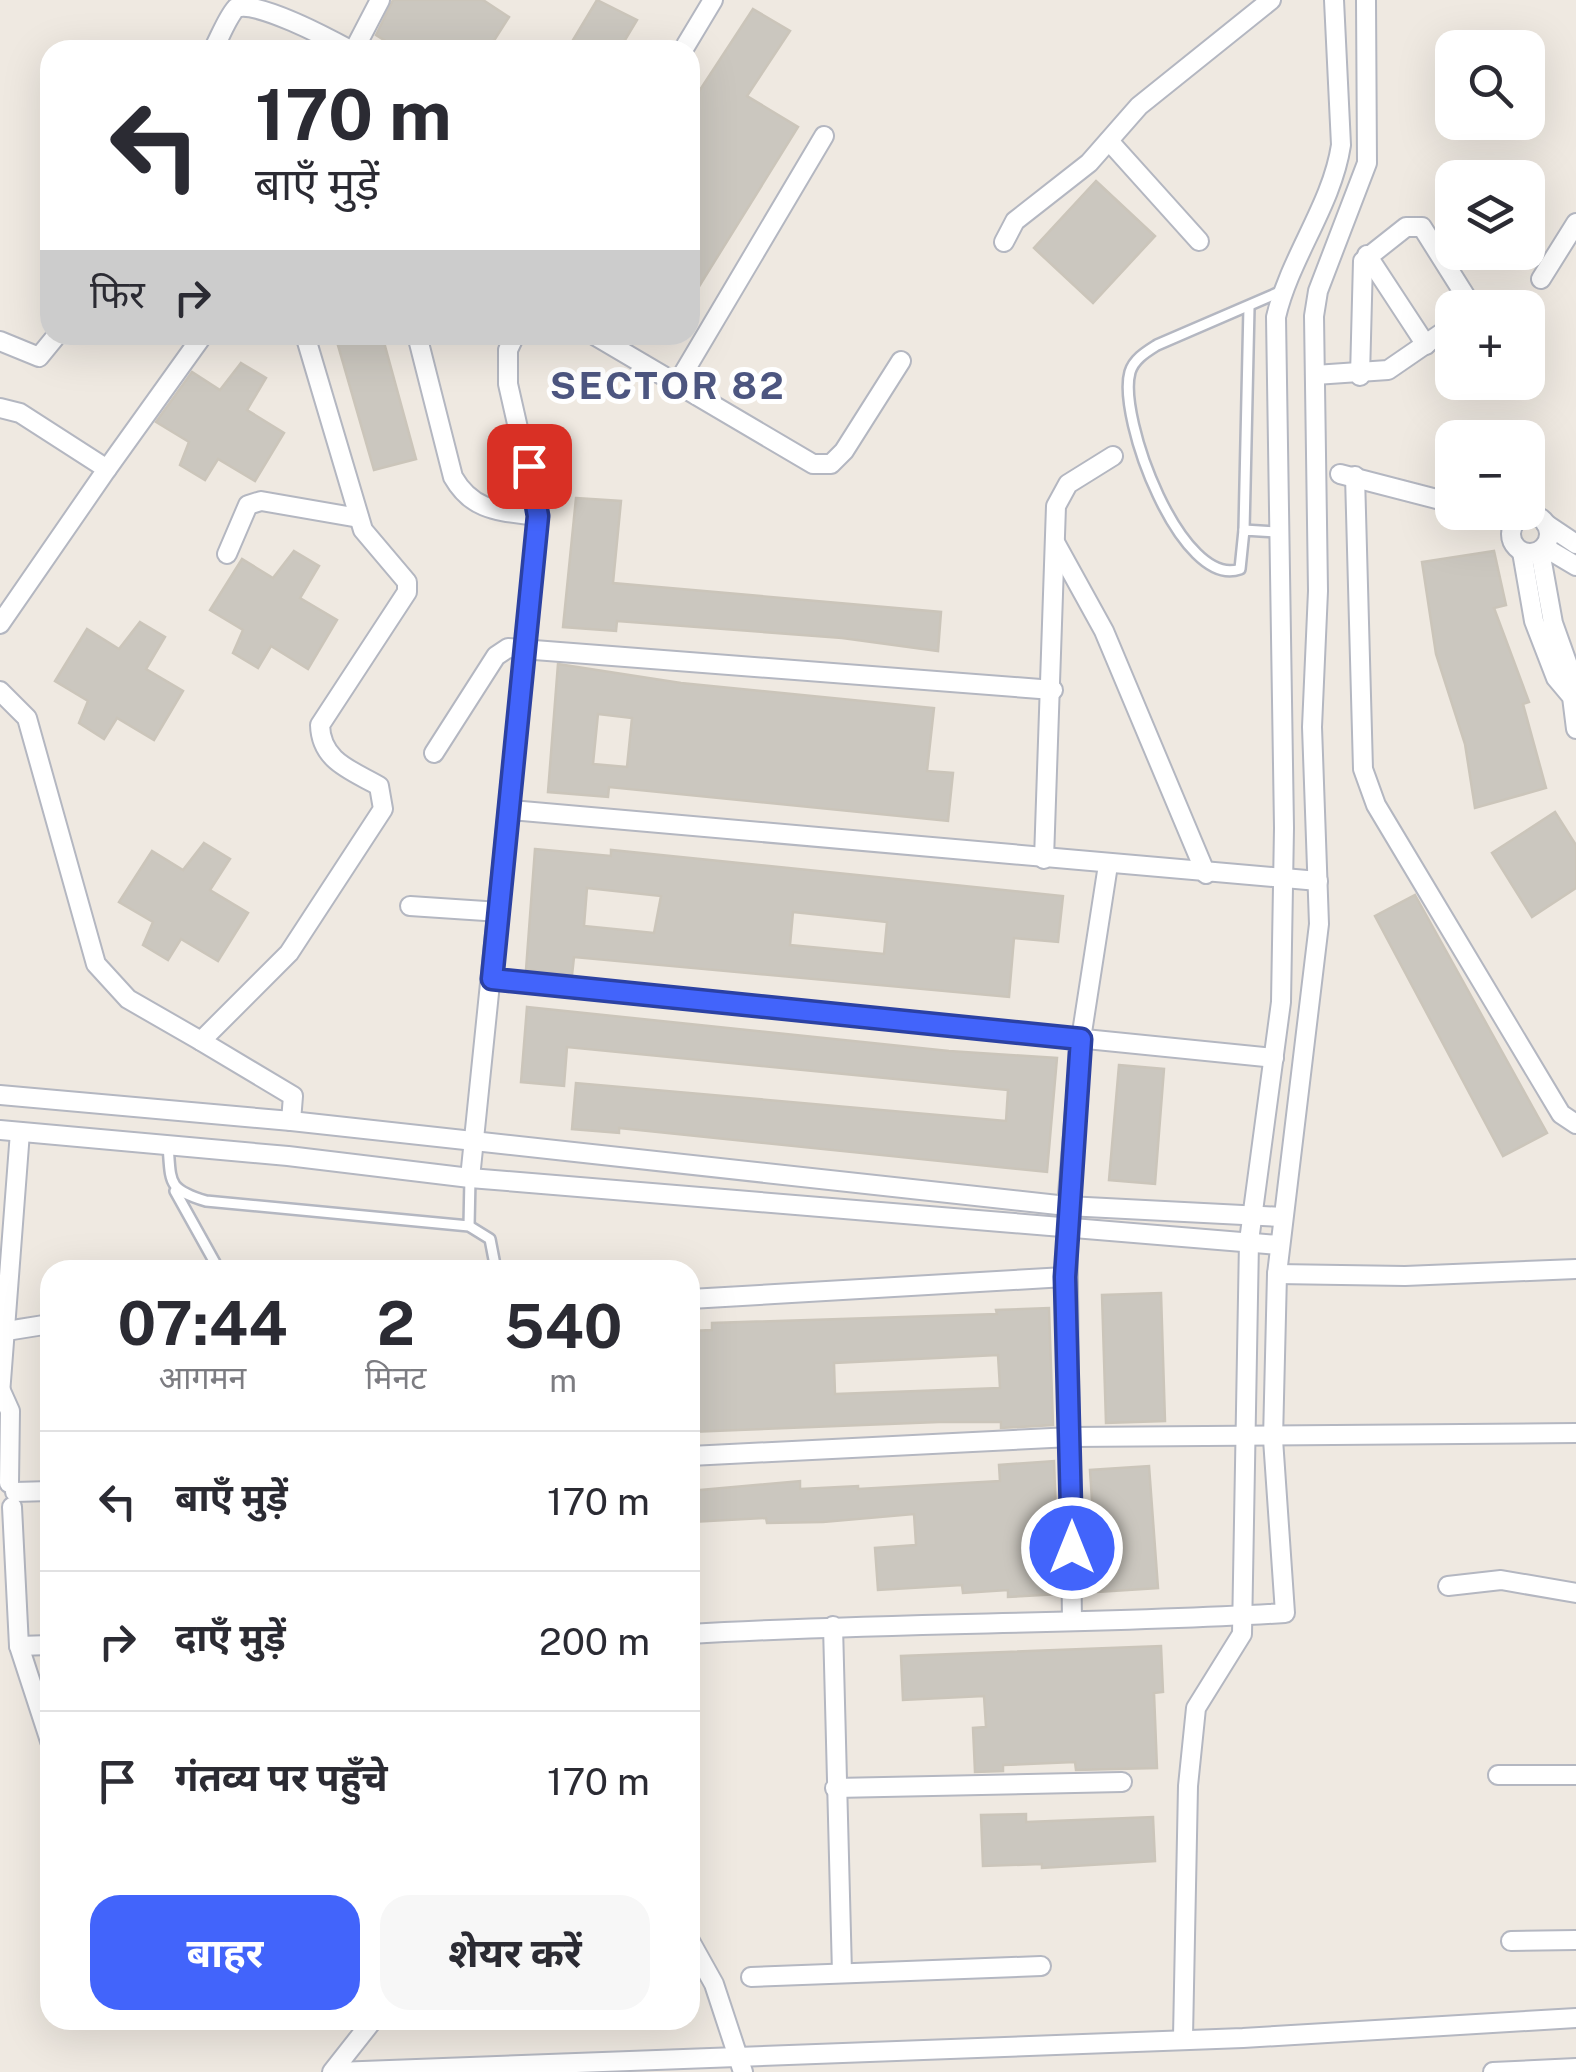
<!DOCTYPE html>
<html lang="hi">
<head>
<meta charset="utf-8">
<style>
	body { margin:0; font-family:"Public Sans","Noto Sans Devanagari",sans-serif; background:#f7f7f7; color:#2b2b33; height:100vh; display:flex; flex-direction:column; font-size:38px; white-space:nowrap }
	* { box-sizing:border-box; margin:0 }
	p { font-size:32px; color:#7c7c81 }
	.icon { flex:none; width:55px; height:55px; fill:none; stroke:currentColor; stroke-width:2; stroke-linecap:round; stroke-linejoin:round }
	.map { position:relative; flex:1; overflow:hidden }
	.sheet { position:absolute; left:40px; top:1260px; width:660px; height:770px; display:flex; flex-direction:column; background:#fff; border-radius:30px; box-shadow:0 10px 40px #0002 }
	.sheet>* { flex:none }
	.guide { position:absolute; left:40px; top:40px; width:660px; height:305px; border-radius:30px; box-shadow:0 10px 40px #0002; background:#fff; color:#2b2b33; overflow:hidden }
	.tools { position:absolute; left:1435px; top:30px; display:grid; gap:20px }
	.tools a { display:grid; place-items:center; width:110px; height:110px; border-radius:20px; background:#fff; box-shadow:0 10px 40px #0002; font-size:50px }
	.pin { position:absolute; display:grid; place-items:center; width:85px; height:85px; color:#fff; margin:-42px; border-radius:20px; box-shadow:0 5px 15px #0006 }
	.me { position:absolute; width:110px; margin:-55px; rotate:0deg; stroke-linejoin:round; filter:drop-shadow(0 0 8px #0008) }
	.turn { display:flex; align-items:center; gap:35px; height:210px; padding:0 50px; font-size:45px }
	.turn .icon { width:130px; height:130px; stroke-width:2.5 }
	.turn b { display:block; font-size:70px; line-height:85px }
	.then { display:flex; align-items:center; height:95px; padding:0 50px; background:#0003; gap:20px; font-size:38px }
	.eta { display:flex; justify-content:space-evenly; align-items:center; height:170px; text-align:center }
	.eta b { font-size:60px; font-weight:700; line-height:70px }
	.action { display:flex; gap:20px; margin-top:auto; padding:20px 50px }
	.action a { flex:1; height:115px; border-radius:30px; background:#4264fb; color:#fff; font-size:40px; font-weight:700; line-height:115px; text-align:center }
	.action a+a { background:#f7f7f7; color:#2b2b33 }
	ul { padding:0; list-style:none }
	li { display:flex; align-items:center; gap:30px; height:140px; padding:0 50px; border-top:2px solid #e1e1e2 }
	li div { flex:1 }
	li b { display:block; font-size:38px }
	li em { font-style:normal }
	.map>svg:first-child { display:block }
</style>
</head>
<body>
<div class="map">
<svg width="1576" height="2072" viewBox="0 0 1576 2072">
	<rect width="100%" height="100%" fill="#efe9e1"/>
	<g fill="#cbc7bf" stroke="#cbc5ba" stroke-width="2.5" fill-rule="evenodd">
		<polygon points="393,0 483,0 509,17 488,50 400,50 376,35"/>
		<polygon points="597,0 637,20 619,50 567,50"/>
		<polygon points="753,9 790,31 747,96 798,127 690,301 690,105"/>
		<polygon points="1096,181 1155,236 1093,303 1034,248"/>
		<polygon points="335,335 382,335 416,459 374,470"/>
		<polygon points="241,363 266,378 247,410 284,433 255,481 218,459 205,480 180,465 189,442 156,422 192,372 220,390"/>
		<polygon points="576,498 621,501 613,583 941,612 938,651 842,638 617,621 616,631 563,627"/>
		<polygon points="294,551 319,566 300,598 337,620 308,669 271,646 258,668 233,653 243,630 210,610 242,559 273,578"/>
		<polygon points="1494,551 1506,605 1494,608 1529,702 1523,704 1546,788 1475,808 1465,744 1436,654 1422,562"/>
		<polygon points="140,622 165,637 146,669 183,691 154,740 117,718 104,739 79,723 88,701 55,681 87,629 119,649"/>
		<path d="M 558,664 L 681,683 L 934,708 L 927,771 L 953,773 L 948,821 L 609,787 L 608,797 L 548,792 ZM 598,714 L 632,718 L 627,767 L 593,764 Z"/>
		<polygon points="1555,812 1576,845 1576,888 1532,917 1492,853"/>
		<polygon points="204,843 230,859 210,890 248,913 218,961 181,939 168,960 143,945 153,922 119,902 152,851 183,870"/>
		<path d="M 535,849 L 611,856 L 611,850 L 1063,896 L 1058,942 L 1014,938 L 1009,997 L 574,957 L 572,975 L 526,970 ZM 587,888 L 661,896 L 654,933 L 584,926 ZM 793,912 L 887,922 L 884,954 L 790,945 Z"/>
		<polygon points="1415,895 1547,1133 1503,1156 1375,916"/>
		<polygon points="527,1007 949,1051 1057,1058 1047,1172 619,1128 619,1133 572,1129 576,1083 1006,1121 1008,1090 567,1047 564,1086 521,1082"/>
		<polygon points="1119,1065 1164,1069 1155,1184 1109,1180"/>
		<polygon points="1161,1293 1165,1421 1106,1423 1102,1295"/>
		<path d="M 1049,1308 L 1053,1425 L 1001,1428 L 1001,1422 L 939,1422 L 690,1432 L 690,1331 L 712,1330 L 712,1323 L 997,1314 L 996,1310 ZM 998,1355 L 1000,1388 L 835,1394 L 834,1363 Z"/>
		<polygon points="1054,1461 1059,1594 1008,1597 1008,1590 963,1593 962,1585 878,1590 875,1548 916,1545 914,1514 823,1522 767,1523 766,1518 692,1522 690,1491 800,1481 800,1489 858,1486 858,1489 1000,1481 999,1465"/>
		<polygon points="1149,1466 1158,1588 1098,1592 1090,1470"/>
		<polygon points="1161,1646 1163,1692 1154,1693 1157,1768 1076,1770 1075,1762 1003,1765 1003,1771 975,1772 973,1728 986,1727 984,1696 903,1700 901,1656"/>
		<polygon points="1026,1814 1026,1822 1153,1817 1155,1861 1042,1868 1042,1864 983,1866 981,1815"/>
	</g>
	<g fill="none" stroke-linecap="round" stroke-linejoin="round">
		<g stroke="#b4b7c1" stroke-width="14">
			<g id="service">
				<polyline points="1244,530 1249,307"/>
				<path d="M 1278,532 L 1244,530 L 1240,569 C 1182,590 1117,418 1130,372 C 1134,359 1146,352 1157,345 L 1282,291"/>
				<path d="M 168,1145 C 171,1183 167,1189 206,1201 L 469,1226 L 490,1239 L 496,1270"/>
				<polyline points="175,1191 219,1270"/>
				<polyline points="469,1226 470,1178"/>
			</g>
		</g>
		<g stroke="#b4b7c1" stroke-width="22">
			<g id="minor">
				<path d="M 213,50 C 220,37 227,18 236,8 C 256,0 328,38 350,50"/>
				<polyline points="354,50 380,0"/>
				<polyline points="683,50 713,0"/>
				<polyline points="1109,141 1199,241"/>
				<polyline points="1004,242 1015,221 1089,163 1139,106 1271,0"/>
				<polyline points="1367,255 1426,345"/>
				<polyline points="1541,279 1576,223"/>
				<path d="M 417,335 L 453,477 C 473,512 500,511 538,516"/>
				<polyline points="594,335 813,464 831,464 844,451 901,361"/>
				<polyline points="0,341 39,357 57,335"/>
				<polyline points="1315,375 1388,370 1452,326"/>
				<polyline points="1360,376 1363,261 1406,227 1422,227 1473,308"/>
				<polyline points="677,384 824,136"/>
				<polyline points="0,408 20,413 107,469 0,624"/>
				<polyline points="107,469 203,335"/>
				<polyline points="1340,474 1452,503"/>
				<polyline points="1355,476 1363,769 1376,805 1561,1114 1576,1124"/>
				<polyline points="1486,512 1514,524"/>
				<circle cx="1530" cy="534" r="19"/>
				<polyline points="1546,524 1576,544"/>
				<polyline points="1056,544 1104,631 1206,874"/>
				<polyline points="1544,547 1576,566"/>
				<polyline points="1540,551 1553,623 1574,682 1572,697"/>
				<polyline points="1522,552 1534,621 1556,678 1572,697 1576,729"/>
				<polyline points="227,554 248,505 261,501 359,518"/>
				<path d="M 0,691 L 27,718 L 96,964 L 128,999 L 201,1041 L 289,953 L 383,809 L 379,786 C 351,770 321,761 320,725 L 407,592 L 407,582 L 363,530 L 305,335"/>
				<polyline points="434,753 496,656 508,648 1053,690"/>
				<polyline points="511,810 1318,881"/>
				<polyline points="1044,859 1056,506 1068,484 1113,456"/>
				<polyline points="410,906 500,912"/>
				<polyline points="492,979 1274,1058"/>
				<polyline points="201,1041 293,1096 291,1121"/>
				<polyline points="0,1095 291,1121 1067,1206 1282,1217"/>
				<polyline points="0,1130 288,1156 470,1178 1279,1245"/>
				<polyline points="470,1178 538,516 508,384 508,350 515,335"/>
				<polyline points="1277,1274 1405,1276 1576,1269"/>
				<polyline points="690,1299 1065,1277"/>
				<polyline points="0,1332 50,1324"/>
				<polyline points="1,1391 10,1411 9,1483"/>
				<polyline points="0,1394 20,1132"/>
				<polyline points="690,1456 1071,1437 1576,1433"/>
				<polyline points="15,1492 50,1491"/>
				<polyline points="12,1507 19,1646 50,1741"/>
				<polyline points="1448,1586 1501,1580 1576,1593"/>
				<polyline points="1072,1621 1067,1206 1081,1039 1108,865"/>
				<polyline points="833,1626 842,1973"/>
				<path d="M 690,1634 C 888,1622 1087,1625 1285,1613 L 1273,1439 L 1277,1274 L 1319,924 L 1312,727 L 1318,591 L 1314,316 L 1318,291 L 1367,163 L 1366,0"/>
				<polyline points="19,1646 50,1645"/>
				<polyline points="1498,1775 1576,1775"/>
				<polyline points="835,1788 1122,1782"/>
				<polyline points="690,1941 714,1984 743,2072"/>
				<polyline points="1511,1941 1576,1940"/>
				<polyline points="751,1977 1041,1966"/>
				<path d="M 1183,2037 L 1188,1786 L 1196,1708 L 1242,1634 L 1249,1241 L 1281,1002 L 1284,828 L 1276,317 C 1290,257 1332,205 1341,145 L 1334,0"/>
				<polyline points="332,2072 373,2020"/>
				<polyline points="336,2072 1243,2038 1576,2018"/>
				<polyline points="1493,2072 1576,2068"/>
			</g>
		</g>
		<use href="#service" stroke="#fff" stroke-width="9"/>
		<use href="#minor" stroke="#fff" stroke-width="18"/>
	</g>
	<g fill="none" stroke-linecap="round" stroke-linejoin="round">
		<g stroke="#2b41a3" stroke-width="25">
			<polyline id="route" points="529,466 538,516 492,979 1081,1039 1065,1277 1072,1548"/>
		</g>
		<use href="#route" stroke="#4264fb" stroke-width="18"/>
	</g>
	<g text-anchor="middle" stroke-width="10" stroke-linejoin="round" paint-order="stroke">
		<g font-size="38" font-weight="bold" letter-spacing="2.5" fill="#4d5680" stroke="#fff">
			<text x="668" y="399">SECTOR 82</text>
		</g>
	</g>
</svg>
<div class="tools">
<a><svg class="icon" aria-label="search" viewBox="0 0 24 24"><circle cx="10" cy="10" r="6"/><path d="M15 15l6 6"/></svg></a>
<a><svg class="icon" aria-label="layers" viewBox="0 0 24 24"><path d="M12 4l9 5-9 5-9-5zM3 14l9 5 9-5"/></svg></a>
<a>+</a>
<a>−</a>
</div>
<div class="pin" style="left:529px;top:466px;background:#d93025"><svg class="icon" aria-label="arrive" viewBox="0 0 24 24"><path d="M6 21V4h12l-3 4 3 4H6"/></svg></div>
<svg class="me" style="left:1072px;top:1548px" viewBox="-20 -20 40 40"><circle r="17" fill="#4264fb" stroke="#fff" stroke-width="3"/><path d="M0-11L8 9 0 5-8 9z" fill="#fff"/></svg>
<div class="guide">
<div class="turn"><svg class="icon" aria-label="left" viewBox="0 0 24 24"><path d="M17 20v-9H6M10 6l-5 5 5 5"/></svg><div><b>170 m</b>बाएँ मुड़ें</div></div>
<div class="then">फिर<svg class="icon" aria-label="right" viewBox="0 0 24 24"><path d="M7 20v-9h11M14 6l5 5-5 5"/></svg></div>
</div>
<section class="sheet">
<div class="eta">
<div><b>07:44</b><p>आगमन</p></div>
<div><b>2</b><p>मिनट</p></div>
<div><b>540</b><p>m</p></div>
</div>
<ul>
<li><svg class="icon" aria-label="left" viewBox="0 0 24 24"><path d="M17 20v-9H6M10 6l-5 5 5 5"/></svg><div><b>बाएँ मुड़ें</b></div><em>170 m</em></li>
<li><svg class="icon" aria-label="right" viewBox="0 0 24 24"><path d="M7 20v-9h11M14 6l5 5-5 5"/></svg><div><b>दाएँ मुड़ें</b></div><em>200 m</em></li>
<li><svg class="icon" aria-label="arrive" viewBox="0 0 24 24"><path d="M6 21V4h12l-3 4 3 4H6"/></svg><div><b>गंतव्य पर पहुँचे</b></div><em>170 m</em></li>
</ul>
<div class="action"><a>बाहर</a><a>शेयर करें</a></div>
</section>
</div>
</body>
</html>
